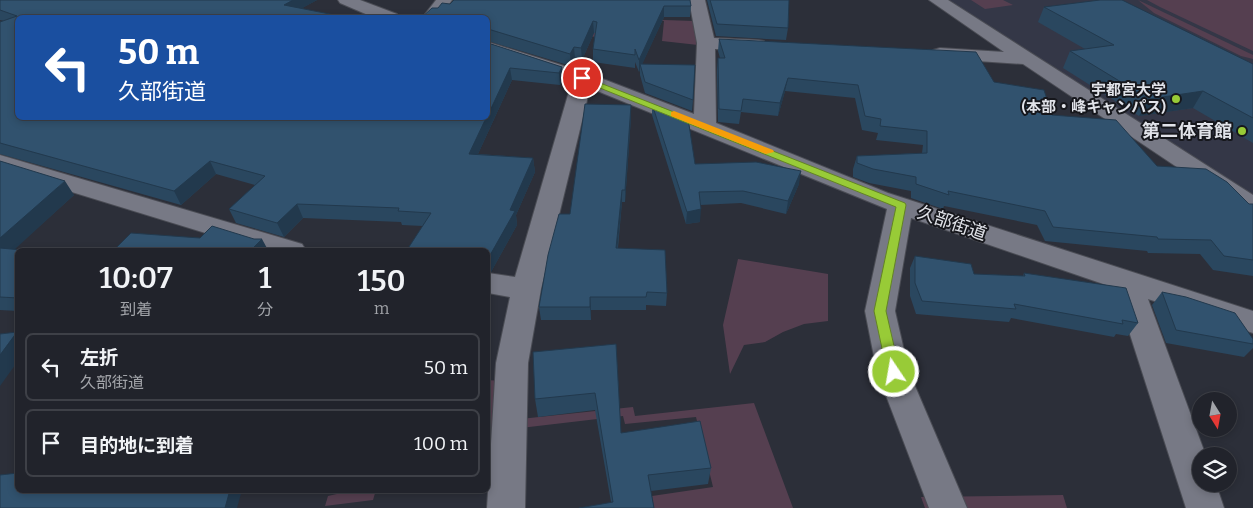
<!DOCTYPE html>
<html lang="ja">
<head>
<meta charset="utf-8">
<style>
	body { margin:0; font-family:Bitter,"Noto Sans JP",serif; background:#2d2f37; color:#f1f3f6; height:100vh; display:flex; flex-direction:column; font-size:19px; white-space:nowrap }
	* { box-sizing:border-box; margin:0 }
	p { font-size:16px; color:#a2a4a9 }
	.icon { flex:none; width:28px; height:28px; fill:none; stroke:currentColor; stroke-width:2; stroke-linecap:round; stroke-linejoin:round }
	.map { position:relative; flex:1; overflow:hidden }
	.details { position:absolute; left:15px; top:248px; width:475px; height:245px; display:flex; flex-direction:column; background:#21232b; border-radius:8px; box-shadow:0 2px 8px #0003,0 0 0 1px #3e4047 }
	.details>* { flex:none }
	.banner { position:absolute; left:15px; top:15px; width:475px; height:105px; border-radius:8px; box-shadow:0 2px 8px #0003,0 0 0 1px #3e4047; background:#1a4fa0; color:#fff; overflow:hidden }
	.needle { width:32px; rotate:169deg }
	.fabs { position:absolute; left:1192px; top:392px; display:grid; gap:10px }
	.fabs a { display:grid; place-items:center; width:45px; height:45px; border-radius:50%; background:#21232b; box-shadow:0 2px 8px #0003,0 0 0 1px #3e4047; font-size:25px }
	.pin { position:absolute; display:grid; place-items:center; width:42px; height:42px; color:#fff; margin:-21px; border:2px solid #fff; border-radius:50%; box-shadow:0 1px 5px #0007 }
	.me { position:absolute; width:55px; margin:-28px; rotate:348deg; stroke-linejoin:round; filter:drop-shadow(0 0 4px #0008) }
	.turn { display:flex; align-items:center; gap:18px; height:105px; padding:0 20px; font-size:22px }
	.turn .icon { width:65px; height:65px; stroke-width:2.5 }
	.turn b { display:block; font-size:35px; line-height:42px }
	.eta { display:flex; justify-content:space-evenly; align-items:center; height:85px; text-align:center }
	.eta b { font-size:30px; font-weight:600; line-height:35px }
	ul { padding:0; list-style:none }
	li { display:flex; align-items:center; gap:15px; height:68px; margin:0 10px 8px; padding:0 10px; border:2px solid #3e4047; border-radius:8px }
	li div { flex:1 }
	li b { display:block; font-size:19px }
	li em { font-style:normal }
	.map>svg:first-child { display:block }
</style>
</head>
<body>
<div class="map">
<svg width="1253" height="508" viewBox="0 0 1253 508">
	<rect width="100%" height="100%" fill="#2c2f39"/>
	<polygon fill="#343747" points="943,0 1253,0 1253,198"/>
	<g fill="#553f50">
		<polygon points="971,0 1003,0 1013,5 985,9"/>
		<polygon points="1138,0 1253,55 1253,59 1241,56 1154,13"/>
		<polygon points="1147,0 1253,0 1253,51 1160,7"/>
		<polygon points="638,12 664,20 694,21 698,45 662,41 664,21 640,19 621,42 580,34"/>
		<polygon points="738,259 828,274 828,321 804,324 783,332 765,342 744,345 730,374 723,325"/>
		<polygon points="488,380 500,381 491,444 491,470 488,471"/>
		<polygon points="754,403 793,508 654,508 652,496 713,487 696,417 625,424 623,416 512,429 511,420 633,407 635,416"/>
		<polygon points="354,490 376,490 373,500 325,506 328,496"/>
		<polygon points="1063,495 1067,508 925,508 921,497"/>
	</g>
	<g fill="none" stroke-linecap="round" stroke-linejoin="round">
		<g stroke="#4a4c54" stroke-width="2">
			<g id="minor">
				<polygon points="338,0 360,0 397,14 399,18 375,18 340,3"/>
				<polygon points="436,0 452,0 439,18 422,18"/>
				<polygon points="689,0 705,0 714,38 758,40 764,41 767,45 764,49 758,50 715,49 716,123 888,193 1253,311 1253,333 1148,299 1206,456 1201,456 1201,484 1216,484 1224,508 1186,508 1115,288 911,218 895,311 909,372 967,508 929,508 877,372 865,311 887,209 590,88 541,289 528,363 525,508 487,508 496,363 510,297 488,293 488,273 515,277 572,81 488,53 488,42 590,74 694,114 697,43"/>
				<polygon points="929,0 948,0 1253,195 1253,214 1244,212 1023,64 933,58 931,54 933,50 940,48 1004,52"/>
				<polygon points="0,155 302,244 306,250 261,250 0,170"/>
			</g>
		</g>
		<use href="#minor" fill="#777985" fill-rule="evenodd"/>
	</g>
	<g fill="#2a475f">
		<polygon points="0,0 317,0 302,8 18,18 18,118 488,118 488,43 562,67 563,80 560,85 512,80 478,154 533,158 535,172 516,215 517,225 491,272 488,272 488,250 423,226 402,225 401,222 303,218 284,237 236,223 229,209 255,185 216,174 181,205 0,154 0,22 4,21 0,20"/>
		<polygon points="707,0 789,0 788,28 786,40 716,36"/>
		<polygon points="450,4 691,6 690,17 664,17 642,64 693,100 692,111 645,93 640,75 640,70 639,72 635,62 635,68 593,62 593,49 595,33 594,33 582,60 575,59 571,66 488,41 488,18 438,8"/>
		<polygon points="1044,7 1253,64 1253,143 1193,108 1139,116 1063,68 1070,51 1085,49 1038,22"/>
		<polygon points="719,39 994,82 1052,115 1157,166 1249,204 1253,204 1253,276 1213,270 1200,254 1148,253 1147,251 1045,241 1037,225 944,206 943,209 911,198 911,191 869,183 853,177 853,169 857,156 922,153 923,145 876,140 878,133 862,130 855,98 785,91 778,116 741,112 739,124 718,122 717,70 718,58 720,58 718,51"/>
		<polygon points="652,104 695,164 799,184 786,214 741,203 700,205 700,222 686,224 652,115"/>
		<polygon points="631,117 625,202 622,202 618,248 667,293 666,306 646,305 646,310 591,310 591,320 541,320 539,307 570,214"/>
		<polygon points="0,161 74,195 14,249 18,250 18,311 0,310"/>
		<polygon points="915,256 974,274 1023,276 1024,273 1138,323 1128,336 1116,334 1114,337 1011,318 1009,322 916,314 910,296 910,268"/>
		<polygon points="1162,292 1253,339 1253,348 1244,357 1166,343 1152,305"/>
		<polygon points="616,344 621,433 711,468 708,484 651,491 611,502 595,410 538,417 535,399"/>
	</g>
	<g fill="#22394d">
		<polygon points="293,0 317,0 288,16 284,5"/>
		<polygon points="664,6 664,17 641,67 640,64 640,70 639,72 639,60"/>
		<polygon points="593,21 594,33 582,60 581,48"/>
		<polygon points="574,47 575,59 571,66 570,54"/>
		<polygon points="562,67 563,80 560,85 559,73"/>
		<polygon points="510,68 512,80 472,167 469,154 486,118 488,118 488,115"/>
		<polygon points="788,78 785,91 778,116 780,103"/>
		<polygon points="1203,91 1193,108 1139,116 1149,99"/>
		<polygon points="631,105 631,117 625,202 625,190"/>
		<polygon points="533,158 535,172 516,215 517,225 491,272 489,257"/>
		<polygon points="210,161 216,174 181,205 174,191"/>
		<polygon points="801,171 799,184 786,214 788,201"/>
		<polygon points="65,181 74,195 2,261 0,259 0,238"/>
		<polygon points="622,190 622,202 616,261 616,248"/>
		<polygon points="297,204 303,218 284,237 277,223"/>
		<polygon points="701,209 700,222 686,224 687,212"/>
		<polygon points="262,239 268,250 251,250"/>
		<polygon points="590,297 591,310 591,320 590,307"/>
		<polygon points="17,332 18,333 18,361 0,386 0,355"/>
		<polygon points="230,490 242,490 237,508 225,508"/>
	</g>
	<g fill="#31526e" stroke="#22394d">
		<polygon points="0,0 293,0 284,5 350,18 18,18 18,118 486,118 469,154 533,158 510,210 515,211 489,257 488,257 488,250 407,250 431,213 398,211 399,208 297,204 277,223 229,209 265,176 210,161 174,191 0,143 0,22 17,16 0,10"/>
		<polygon points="454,0 690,0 691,6 664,6 639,60 635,49 635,55 593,49 597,22 593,21 581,48 574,47 570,54 488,29 488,18 421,18 432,8 438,8 442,3 450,4"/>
		<polygon points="710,0 789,0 788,28 717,24"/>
		<polygon points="1100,0 1122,0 1253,64 1253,118 1203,91 1149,99 1070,51 1114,45 1044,7"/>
		<polygon points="719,39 976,52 994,82 1044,90 1052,115 1116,120 1157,166 1206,169 1227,182 1249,204 1253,204 1253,260 1224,256 1211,240 1158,239 1157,237 1053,227 1045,211 948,191 949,195 916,184 916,177 873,169 857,163 857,156 927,153 927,131 880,126 881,119 865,116 858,85 788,78 780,103 743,99 741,111 719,109 718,58 725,58"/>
		<polygon points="488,43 562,67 559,73 510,68 488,115"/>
		<polygon points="640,64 695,65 693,100 645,82"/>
		<polygon points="585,104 631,105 625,190 622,190 616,248 665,250 667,293 647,292 646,297 590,297 590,307 539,307 548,255 559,214 570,214"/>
		<polygon points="652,104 688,118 695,164 756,162 801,171 788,201 743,191 699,192 701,209 687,212"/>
		<polygon points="0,161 65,181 0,238"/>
		<polygon points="212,226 254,239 262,239 251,250 114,250 131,233 200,238"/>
		<polygon points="0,248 22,250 18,250 18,298 0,297"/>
		<polygon points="915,256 971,264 974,274 1025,276 1024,273 1126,288 1138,323 1122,320 1123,324 1014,304 1016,309 922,301 915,283"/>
		<polygon points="1162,292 1186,297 1235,313 1253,339 1253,344 1176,330"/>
		<polygon points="17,332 0,355 0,334"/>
		<polygon points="616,344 621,433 700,421 711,468 648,475 654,508 579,508 613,502 595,393 535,399 533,352"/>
		<polygon points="18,473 18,490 230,490 225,508 0,508 0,475"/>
	</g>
	<polygon fill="#98cb37" stroke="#638424" points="580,77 585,77 905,203 906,205 886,311 900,372 898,376 894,377 887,372 874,311 896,207 580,80"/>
	<polygon fill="#f59e0b" points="674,111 773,150 774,152 766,154 671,116 671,112"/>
	<g fill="#98cb37" stroke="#16171c" stroke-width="2">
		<circle cx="1176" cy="99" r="5"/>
		<circle cx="1242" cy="131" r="5"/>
	</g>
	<g text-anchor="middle" stroke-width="4" stroke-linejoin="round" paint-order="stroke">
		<g font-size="15" font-weight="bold" fill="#e1e3e9" stroke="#16171c" text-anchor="end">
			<text x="1166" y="95">宇都宮大学<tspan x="1166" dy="17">(本部・峰キャンパス)</tspan></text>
		</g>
		<g font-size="18" font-weight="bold" fill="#e1e3e9" stroke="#16171c" text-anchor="end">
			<text x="1232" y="137">第二体育館</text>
		</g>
		<g font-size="18" fill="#e1e3e9" stroke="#16171c">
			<text transform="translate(952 223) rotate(19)" y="6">久部街道</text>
		</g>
	</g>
</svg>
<div class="fabs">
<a><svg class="needle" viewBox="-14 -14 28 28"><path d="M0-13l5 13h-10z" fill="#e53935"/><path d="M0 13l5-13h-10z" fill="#a2a4a9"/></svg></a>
<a><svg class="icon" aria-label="layers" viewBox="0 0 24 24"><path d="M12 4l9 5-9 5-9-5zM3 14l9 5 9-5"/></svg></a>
</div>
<div class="pin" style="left:582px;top:78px;background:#d93025"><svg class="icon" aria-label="arrive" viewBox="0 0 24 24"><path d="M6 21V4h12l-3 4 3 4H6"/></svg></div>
<svg class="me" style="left:894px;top:372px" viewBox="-20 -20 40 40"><circle r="17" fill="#98cb37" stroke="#fff" stroke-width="3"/><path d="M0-11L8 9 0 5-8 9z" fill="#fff"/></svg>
<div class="banner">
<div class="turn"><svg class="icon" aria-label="left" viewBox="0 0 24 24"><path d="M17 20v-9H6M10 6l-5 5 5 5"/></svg><div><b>50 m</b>久部街道</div></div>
</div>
<section class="details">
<div class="eta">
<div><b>10:07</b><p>到着</p></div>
<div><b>1</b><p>分</p></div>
<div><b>150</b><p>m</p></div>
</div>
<ul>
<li><svg class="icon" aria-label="left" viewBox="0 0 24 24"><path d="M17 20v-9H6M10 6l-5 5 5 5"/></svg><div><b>左折</b><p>久部街道</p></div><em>50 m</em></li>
<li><svg class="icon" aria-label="arrive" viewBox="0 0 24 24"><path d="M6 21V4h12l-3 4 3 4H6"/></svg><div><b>目的地に到着</b></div><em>100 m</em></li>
</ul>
</section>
</div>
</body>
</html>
